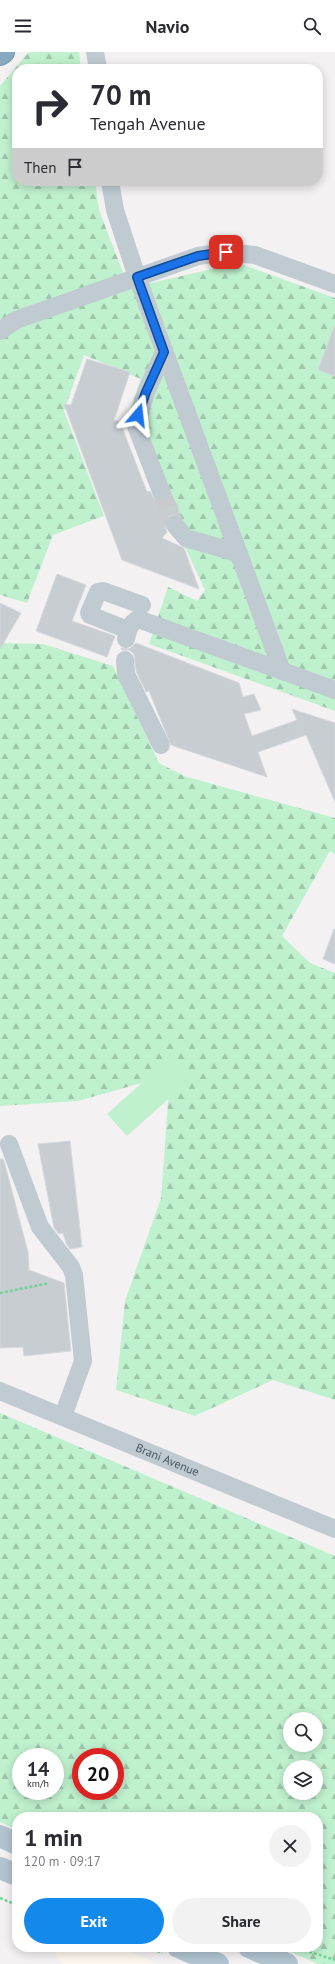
<!DOCTYPE html>
<html lang="en">
<head>
<meta charset="utf-8">
<style>
	body { margin:0; font-family:"PT Sans",sans-serif; background:#f2f2f3; color:#2b2b33; height:100vh; display:flex; flex-direction:column; font-size:15px; white-space:nowrap }
	* { box-sizing:border-box; margin:0 }
	p { font-size:13px; color:#7c7c81 }
	.icon { flex:none; width:22px; height:22px; fill:none; stroke:currentColor; stroke-width:2; stroke-linecap:round; stroke-linejoin:round }
	.map { position:relative; flex:1; overflow:hidden }
	.panel { position:absolute; left:12px; top:1760px; width:311px; height:140px; display:flex; flex-direction:column; background:#fff; border-radius:16px; box-shadow:0 2px 10px #0003 }
	.panel>* { flex:none }
	.guide { position:absolute; left:12px; top:12px; width:311px; height:122px; border-radius:16px; box-shadow:0 2px 10px #0003; background:#fff; color:#2b2b33; overflow:hidden }
	.tools { position:absolute; left:283px; top:1660px; display:grid; gap:8px }
	.tools a { display:grid; place-items:center; width:40px; height:40px; border-radius:50%; background:#fff; box-shadow:0 2px 10px #0003; font-size:20px }
	.speed { position:absolute; left:12px; top:1696px; display:flex; gap:8px; font-size:20px; font-weight:700; text-align:center }
	.speed>* { display:grid; place-content:center; width:52px; height:52px; border-radius:50%; background:#fff; box-shadow:0 2px 10px #0003; line-height:1 }
	.speed small { font-size:10px; font-weight:400 }
	.speed .limit { border:6px solid #d22; background:#fff; color:#111 }
	.pin { position:absolute; display:grid; place-items:center; width:34px; height:34px; color:#fff; margin:-17px; border-radius:8px; box-shadow:0 2px 6px #0006 }
	.me { position:absolute; width:44px; margin:-22px; rotate:17deg; stroke-linejoin:round; filter:drop-shadow(0 0 3px #0008) }
	.turn { display:flex; align-items:center; gap:14px; height:84px; padding:0 12px; font-size:18px }
	.turn .icon { width:52px; height:52px; stroke-width:2.5 }
	.turn b { display:block; font-size:28px; line-height:34px }
	.then { display:flex; align-items:center; height:38px; padding:0 12px; background:#0003; gap:8px; font-size:15px }
	.round { display:grid; place-items:center; flex:none; width:42px; height:42px; border-radius:21px; background:#f2f2f3 }
	.summary { display:flex; align-items:center; justify-content:space-between; height:68px; padding:0 12px }
	h1 { font-size:24px; font-weight:700; line-height:30px }
	.action { display:flex; gap:8px; margin-top:auto; padding:8px 12px }
	.action a { flex:1; height:46px; border-radius:24px; background:#1389ec; color:#fff; font-size:16px; font-weight:700; line-height:46px; text-align:center }
	.action a+a { background:#f2f2f3; color:#2b2b33 }
	header { display:flex; justify-content:space-between; align-items:center; height:52px; padding:0 12px; background:#fff; font-size:18px; font-weight:700 }
	.map>svg:first-child { display:block }
</style>
</head>
<body>
<header><svg class="icon" aria-label="menu" viewBox="0 0 24 24"><path d="M4 6h16M4 12h16M4 18h16"/></svg>Navio<svg class="icon" aria-label="search" viewBox="0 0 24 24"><circle cx="10" cy="10" r="6"/><path d="M15 15l6 6"/></svg></header>
<div class="map">
<svg width="335" height="1912" viewBox="0 0 335 1912">
	<defs>
		<pattern id="forest-firs" width="22" height="20" patternUnits="userSpaceOnUse"><rect width="22" height="20" fill="#c0f1ce"/><path d="M5 1l3.5 6h-7zM16 11l3.5 6h-7z" fill="#9ec6ab"/></pattern>
	</defs>
	<rect width="100%" height="100%" fill="#f4f1f2"/>
	<polygon fill="#fdf6ec" points="52,1895 119,1895 157,1912 62,1912"/>
	<g fill="url(#forest-firs)" fill-rule="evenodd">
		<polygon points="29,0 79,0 81,17 17,17 17,129 95,129 99,158 129,236 238,211 335,246 335,659 149,592 168,535 197,549 205,538 126,368 141,327 84,303 64,359 104,464 53,483 27,551 0,543 0,34"/>
		<polygon points="0,591 43,592 113,614 159,711 184,724 335,766 335,802 330,799 282,884 310,911 335,921 335,1348 273,1328 195,1364 116,1338 125,1249 161,1146 170,1023 78,1049 0,1054"/>
		<path d="M 0,1361 L 335,1504 L 335,1912 L 318,1912 L 280,1895 L 318,1895 L 318,1765 L 17,1765 L 17,1778 L 0,1770 ZM 290,1667 L 316,1667 L 316,1693 L 290,1693 ZM 21,1705 L 55,1705 L 55,1739 L 21,1739 ZM 81,1705 L 115,1705 L 115,1739 L 81,1739 ZM 290,1715 L 316,1715 L 316,1741 L 290,1741 Z"/>
	</g>
	<polygon fill="#c0f1ce" points="173,1003 193,1025 127,1084 107,1062"/>
	<g fill="#c8cdd1" stroke="#d5d8dd">
		<polygon points="334,275 335,275 335,324 318,318"/>
		<polygon points="87,307 130,320 114,368 120,370 147,440 150,439 154,447 160,449 165,449 170,443 178,453 179,463 173,463 168,465 165,474 167,480 162,486 184,496 199,537 122,508 64,352 71,353"/>
		<polygon points="57,522 86,533 72,569 115,584 107,605 36,579"/>
		<polygon points="0,551 21,561 0,597"/>
		<polygon points="136,591 239,631 243,645 254,642 261,658 244,662 252,684 297,668 292,657 335,671 335,750 306,683 258,700 267,725 171,693 149,639 146,640 136,619 134,602 129,598 122,598 121,596 129,597"/>
		<polygon points="334,877 335,877 335,912 323,907"/>
		<polygon points="70,1089 82,1195 70,1197 66,1191 63,1181 59,1182 54,1176 38,1092"/>
		<polygon points="0,1107 3,1107 4,1109 28,1200 29,1218 64,1231 71,1299 24,1304 23,1295 0,1296"/>
	</g>
	<g fill="none" stroke-linecap="round" stroke-linejoin="round">
		<polyline stroke="#c9cace" stroke-width="18" stroke-dasharray="18 9" stroke-linecap="butt" points="161,439 175,473"/>
		<g stroke="#7395ad" stroke-width="24">
			<polyline id="highway" points="0,2 3,0"/>
		</g>
		<g stroke="#76d19b" stroke-width="2.5" stroke-dasharray="3 2" stroke-linecap="butt">
			<polyline points="0,1241 49,1231"/>
			<polyline points="0,1846 17,1853"/>
			<polyline points="148,1895 162,1901"/>
			<polyline points="295,1895 335,1908"/>
		</g>
		<g stroke="#bfcad1" stroke-width="18">
			<polyline points="95,0 98,17"/>
			<polyline points="110,129 115,158 137,225 282,619"/>
			<polyline points="0,279 16,268 198,204 226,200 255,203 335,232"/>
			<polyline points="161,439 136,374 146,340 164,300"/>
			<polyline points="175,473 186,486 238,501"/>
			<polyline points="128,578 90,563 89,561 98,540 103,539 142,553"/>
			<path d="M 126,587 C 128,578 130,571 138,567 L 335,638"/>
			<polyline points="125,608 126,622 161,693"/>
			<polyline points="9,1092 40,1175 71,1215 74,1223 83,1309 63,1364"/>
			<path id="s1" d="M 0,1339 L 335,1477"/>
		</g>
		<g stroke="#b1c4d0" stroke-width="22">
			<polyline points="0,1784 17,1792"/>
			<polyline points="0,1816 17,1823"/>
			<polyline points="178,1895 218,1912"/>
			<polyline points="249,1895 287,1912"/>
		</g>
		<use href="#highway" stroke="#88aac1" stroke-width="22"/>
	</g>
	<g fill="none" stroke-linecap="round" stroke-linejoin="round">
		<g stroke="#114b97" stroke-width="10">
			<polyline id="route" points="138,363 146,340 164,300 137,225 198,204 226,200"/>
		</g>
		<use href="#route" stroke="#1a73e8" stroke-width="7"/>
	</g>
	<g text-anchor="middle" stroke-width="3" stroke-linejoin="round" paint-order="stroke">
		<g font-size="12" fill="#485760" stroke="#fff">
			<text dy="4" stroke="none"><textPath href="#s1" startOffset="181">Brani Avenue</textPath></text>
		</g>
	</g>
</svg>
<div class="tools">
<a><svg class="icon" aria-label="search" viewBox="0 0 24 24"><circle cx="10" cy="10" r="6"/><path d="M15 15l6 6"/></svg></a>
<a><svg class="icon" aria-label="layers" viewBox="0 0 24 24"><path d="M12 4l9 5-9 5-9-5zM3 14l9 5 9-5"/></svg></a>
</div>
<div class="speed"><div>14<small>km/h</small></div><div class="limit">20</div></div>
<div class="pin" style="left:226px;top:200px;background:#d93025"><svg class="icon" aria-label="arrive" viewBox="0 0 24 24"><path d="M6 21V4h12l-3 4 3 4H6"/></svg></div>
<svg class="me" style="left:138px;top:363px" viewBox="-20 -20 40 40"><path d="M0-17L14 15 0 8-14 15z" fill="#1a73e8" stroke="#fff" stroke-width="4"/></svg>
<div class="guide">
<div class="turn"><svg class="icon" aria-label="right" viewBox="0 0 24 24"><path d="M7 20v-9h11M14 6l5 5-5 5"/></svg><div><b>70 m</b>Tengah Avenue</div></div>
<div class="then">Then<svg class="icon" aria-label="arrive" viewBox="0 0 24 24"><path d="M6 21V4h12l-3 4 3 4H6"/></svg></div>
</div>
<section class="panel">
<div class="summary"><div><h1>1 min</h1><p>120 m · 09:17</p></div><a class="round"><svg class="icon" aria-label="close" viewBox="0 0 24 24"><path d="M6 6l12 12M18 6L6 18"/></svg></a></div>
<div class="action"><a>Exit</a><a>Share</a></div>
</section>
</div>
</body>
</html>
